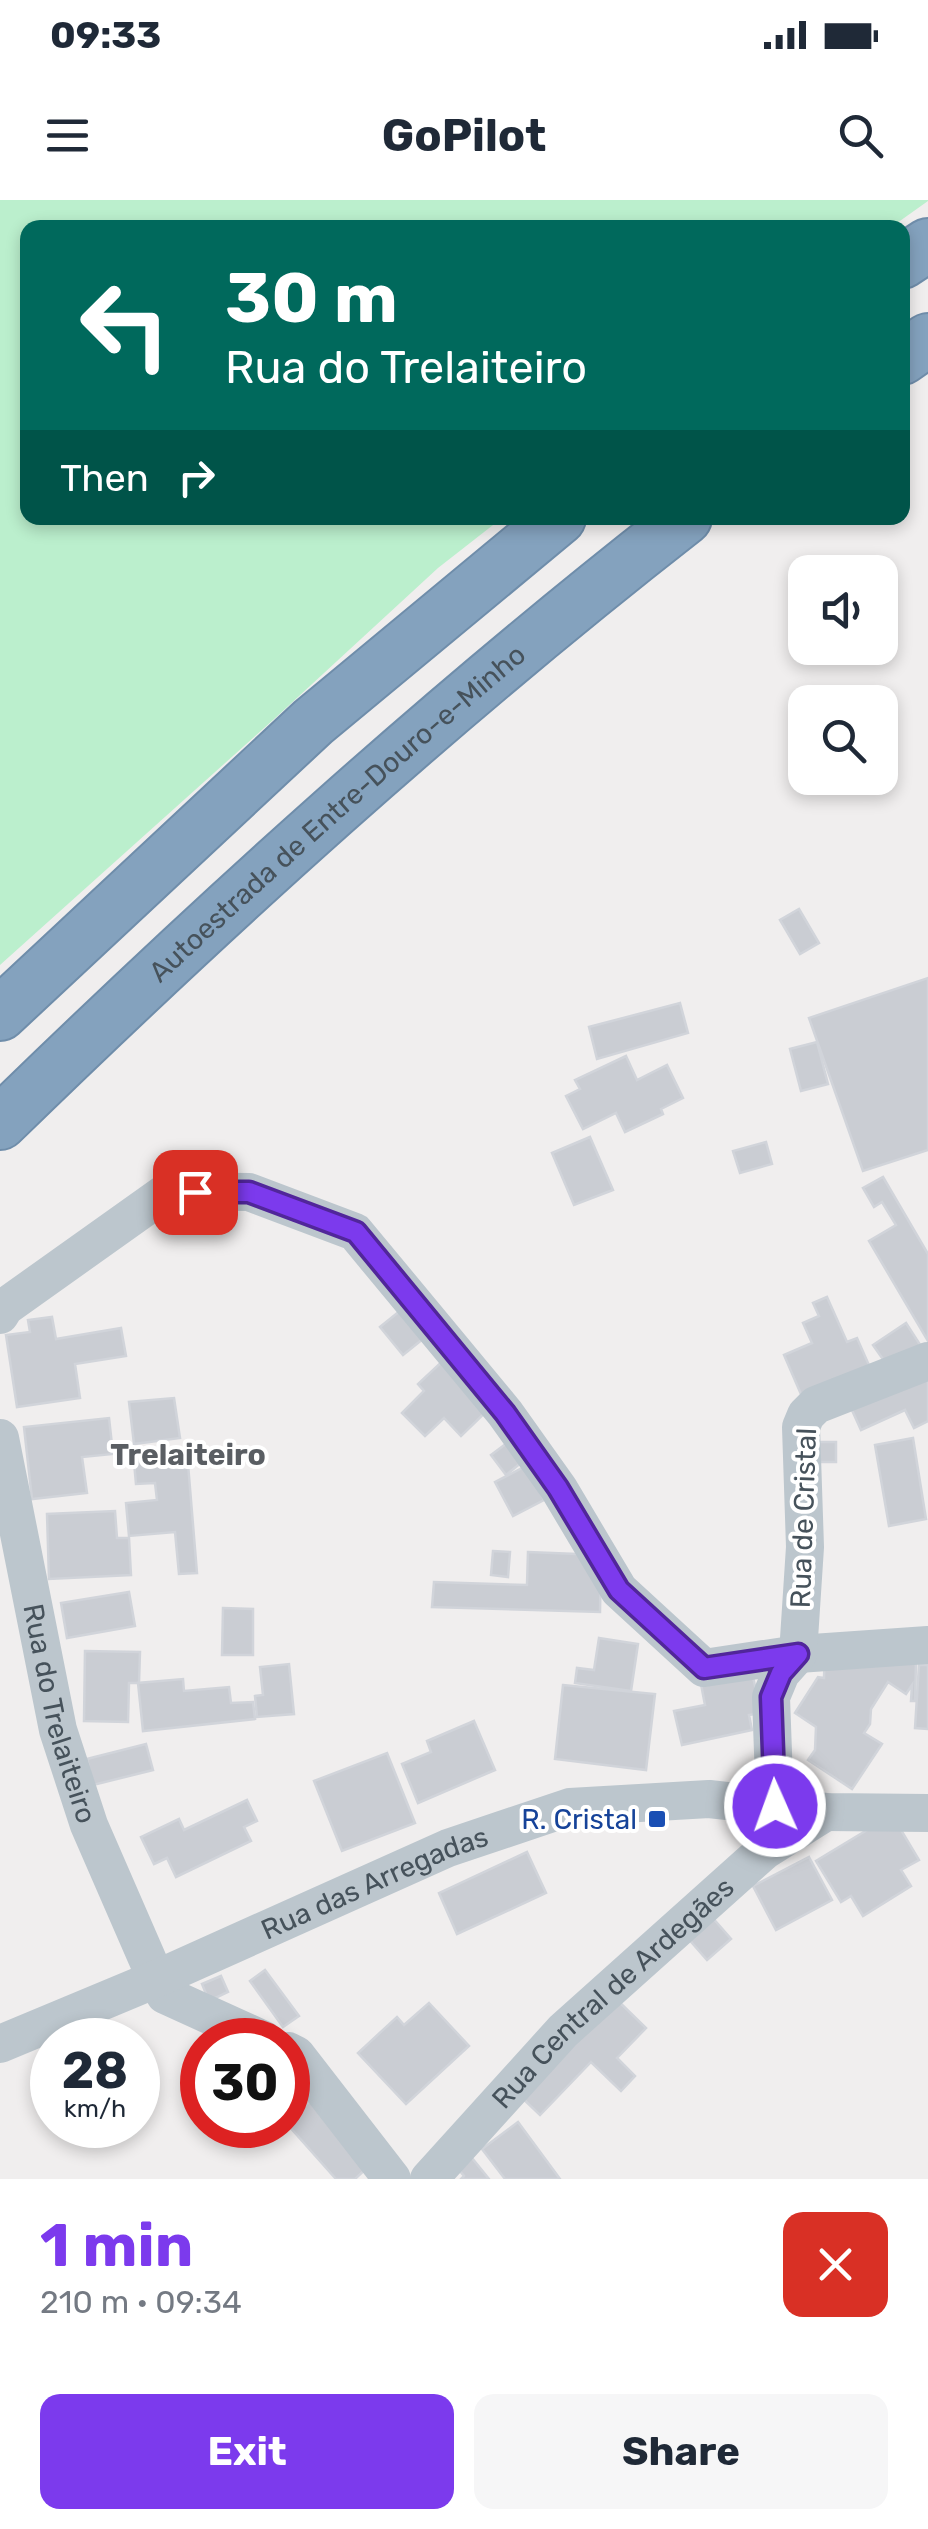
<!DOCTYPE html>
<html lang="en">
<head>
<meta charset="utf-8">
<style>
	body { margin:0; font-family:Rubik,sans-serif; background:#f6f6f7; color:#1f2937; height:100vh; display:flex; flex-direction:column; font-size:38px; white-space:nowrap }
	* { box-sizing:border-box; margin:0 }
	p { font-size:32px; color:#747a83 }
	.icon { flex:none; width:55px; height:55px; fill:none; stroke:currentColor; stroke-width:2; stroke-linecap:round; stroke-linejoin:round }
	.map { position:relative; height:1979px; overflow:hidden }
	.sheet { display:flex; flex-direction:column; background:#fff; flex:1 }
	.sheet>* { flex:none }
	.banner { position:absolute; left:20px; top:20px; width:890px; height:305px; border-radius:20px; box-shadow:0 5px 15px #0003; background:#00695c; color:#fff; overflow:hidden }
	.buttons { position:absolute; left:788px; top:355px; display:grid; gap:20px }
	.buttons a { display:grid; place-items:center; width:110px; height:110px; border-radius:20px; background:#fff; box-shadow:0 5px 15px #0003; font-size:50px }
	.speed { position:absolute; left:30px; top:1818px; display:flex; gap:20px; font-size:50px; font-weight:700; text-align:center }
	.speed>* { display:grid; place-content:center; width:130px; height:130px; border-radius:50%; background:#fff; box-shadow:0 5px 15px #0003; line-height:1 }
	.speed small { font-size:25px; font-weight:400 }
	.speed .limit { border:15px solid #d22; background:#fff; color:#111 }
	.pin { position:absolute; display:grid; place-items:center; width:85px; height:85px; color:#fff; margin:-42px; border-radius:20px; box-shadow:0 5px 15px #0006 }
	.me { position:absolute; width:110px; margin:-55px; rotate:358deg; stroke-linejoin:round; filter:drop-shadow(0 0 8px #0008) }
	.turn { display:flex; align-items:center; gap:35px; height:210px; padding:0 40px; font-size:45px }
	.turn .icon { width:130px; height:130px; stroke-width:2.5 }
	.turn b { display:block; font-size:70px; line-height:85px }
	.then { display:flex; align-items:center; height:95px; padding:0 40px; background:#0003; gap:20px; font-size:38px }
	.round { display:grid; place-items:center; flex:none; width:105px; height:105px; border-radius:20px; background:#f6f6f7 }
	.headline { display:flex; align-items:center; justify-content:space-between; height:170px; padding:0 40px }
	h1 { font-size:60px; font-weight:700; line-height:75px; color:#7c3aed }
	.cta { display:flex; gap:20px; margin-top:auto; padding:20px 40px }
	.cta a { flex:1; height:115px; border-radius:20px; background:#7c3aed; color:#fff; font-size:40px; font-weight:700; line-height:115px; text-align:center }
	.cta a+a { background:#f6f6f7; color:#1f2937 }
	.status { display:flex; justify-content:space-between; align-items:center; height:70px; padding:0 50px; background:#fff; direction:ltr }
	.status svg { height:28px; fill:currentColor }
	header { display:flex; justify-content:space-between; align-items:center; height:130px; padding:0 40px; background:#fff; font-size:45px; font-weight:700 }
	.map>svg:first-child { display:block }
</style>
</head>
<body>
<div class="status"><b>09:33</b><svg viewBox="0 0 49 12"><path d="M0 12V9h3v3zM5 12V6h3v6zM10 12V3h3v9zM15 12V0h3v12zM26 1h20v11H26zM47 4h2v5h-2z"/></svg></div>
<header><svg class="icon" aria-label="menu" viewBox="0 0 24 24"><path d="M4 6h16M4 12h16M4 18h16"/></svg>GoPilot<svg class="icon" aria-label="search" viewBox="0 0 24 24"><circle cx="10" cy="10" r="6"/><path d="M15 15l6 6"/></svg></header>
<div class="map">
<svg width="928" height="1979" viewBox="0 0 928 1979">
	<rect width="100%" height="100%" fill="#f0eeee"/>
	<polygon fill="#bbefcd" points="0,0 928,0 928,1 890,28 28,28 28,318 502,318 438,368 273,520 0,765"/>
	<g fill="#cacdd3" stroke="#d1d4da" stroke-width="2.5">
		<polygon points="799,709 819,743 800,754 780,720"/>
		<polygon points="928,778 928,950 863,971 809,818"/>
		<polygon points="680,803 688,833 597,859 589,827"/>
		<polygon points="817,842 828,884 801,891 790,849"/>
		<polygon points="626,856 637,880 667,865 683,898 661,909 663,914 625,932 616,913 583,929 566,896 580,889 575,880"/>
		<polygon points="590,937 613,990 574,1005 552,953"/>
		<polygon points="766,942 772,964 740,973 733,951"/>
		<polygon points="883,977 928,1054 928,1141 869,1041 896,1025 882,1002 874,1007 863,988"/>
		<polygon points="827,1097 847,1142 857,1138 872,1172 804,1201 784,1155 812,1143 803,1123 819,1116 813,1103"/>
		<polygon points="411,1102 434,1130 403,1155 380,1127"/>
		<polygon points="52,1117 56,1139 121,1128 126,1156 75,1164 80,1198 17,1207 6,1135 30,1132 28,1120"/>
		<polygon points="906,1123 924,1151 892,1172 873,1145"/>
		<polygon points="447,1157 493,1205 461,1236 444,1218 425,1236 402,1213 424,1191 418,1184"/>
		<polygon points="928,1162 928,1221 914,1228 905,1210 861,1230 847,1199"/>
		<polygon points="174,1198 180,1238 134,1244 129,1202"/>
		<polygon points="109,1218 113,1254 82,1257 87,1293 32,1299 24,1227"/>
		<polygon points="913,1238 926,1319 889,1326 875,1245"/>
		<rect x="813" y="1242" width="23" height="20"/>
		<polygon points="507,1243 522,1262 506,1275 491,1255"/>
		<polygon points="173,1249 174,1264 188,1264 197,1373 179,1374 175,1332 129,1336 126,1303 157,1300 155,1283 136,1284 133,1251"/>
		<polygon points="526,1266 544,1300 513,1316 495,1282"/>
		<polygon points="115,1311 117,1338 129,1338 131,1375 49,1379 47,1314"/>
		<polygon points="493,1351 510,1352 508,1377 491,1375"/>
		<polygon points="528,1352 601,1355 600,1412 432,1407 434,1382 527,1385"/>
		<polygon points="129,1392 135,1426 67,1438 61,1403"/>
		<polygon points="223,1408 253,1409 253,1455 222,1455"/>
		<polygon points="599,1438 638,1444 631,1491 575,1483 577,1468 594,1470"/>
		<polygon points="825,1449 916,1462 915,1501 911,1501 912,1485 906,1494 888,1482 871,1509 870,1524 864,1533 882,1544 852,1589 808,1560 815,1550 816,1527 795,1513 818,1477 824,1478"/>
		<polygon points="85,1451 140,1452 139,1483 129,1483 128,1522 84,1521"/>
		<polygon points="289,1464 294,1514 257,1517 255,1496 263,1495 260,1467"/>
		<polygon points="919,1465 928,1465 928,1529 915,1528"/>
		<polygon points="751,1468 761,1513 749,1515 752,1530 682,1545 674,1511 705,1505 700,1479"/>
		<polygon points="183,1479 184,1491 229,1487 231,1503 253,1502 255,1519 143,1531 138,1483"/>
		<polygon points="563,1485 655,1494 646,1570 555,1559"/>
		<polygon points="474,1521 495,1570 418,1603 402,1564 431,1552 427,1541"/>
		<polygon points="146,1544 153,1570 93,1585 87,1559"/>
		<polygon points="387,1553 415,1623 342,1651 314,1581"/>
		<polygon points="247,1600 257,1621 244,1627 251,1641 176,1677 167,1658 154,1664 141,1637 179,1619 184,1630"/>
		<polygon points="892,1615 919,1660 901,1670 911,1686 863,1716 851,1696 841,1702 816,1661"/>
		<polygon points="527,1652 546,1693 457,1734 439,1693"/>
		<polygon points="809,1657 832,1700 776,1730 753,1686"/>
		<polygon points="711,1716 731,1739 707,1760 687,1737"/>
		<polygon points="265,1770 299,1816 283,1827 250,1781"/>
		<polygon points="221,1776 228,1792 209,1801 202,1784"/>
		<polygon points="613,1796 646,1828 617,1858 635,1876 621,1891 591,1862 540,1915 518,1894"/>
		<polygon points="429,1803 469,1846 406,1904 358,1853 397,1817 404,1825"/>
		<polygon points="317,1895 370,1965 355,1979 336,1979 288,1925 288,1921"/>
		<polygon points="518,1922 560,1979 505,1979 482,1949"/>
		<polygon points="459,1942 489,1979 461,1979 464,1976 445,1953"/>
	</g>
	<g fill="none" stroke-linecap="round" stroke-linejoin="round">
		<g stroke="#6f8daa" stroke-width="56">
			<g id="highway">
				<polyline points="902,62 928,45"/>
				<polyline points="902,158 928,140"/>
				<polyline points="0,814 313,522 559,318"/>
				<path id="s4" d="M 0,923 C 219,710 444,506 685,318"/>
			</g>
		</g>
		<g stroke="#bcc6cd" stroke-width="38">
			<polyline points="0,1115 5,1107 168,991 249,992 355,1032 505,1213 559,1289 619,1390 704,1468 798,1454 928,1445"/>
			<path id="s1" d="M 0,1238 L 58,1530 L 89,1625 L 156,1779 L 165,1795 L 264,1840"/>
			<polyline points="775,1607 771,1497 781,1473 798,1454 805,1347 801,1227 806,1215 816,1205 928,1161"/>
			<path id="s2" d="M 0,1844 L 156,1779 L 448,1648 L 570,1607 L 709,1599 L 826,1612 L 928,1613"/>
			<polyline points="288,1851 296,1855 392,1979"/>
			<path id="s3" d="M 429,1979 L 563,1831 L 764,1651 L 826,1612"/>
		</g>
		<use href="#highway" stroke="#84a2be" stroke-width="52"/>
	</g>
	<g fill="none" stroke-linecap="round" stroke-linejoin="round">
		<g stroke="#51269a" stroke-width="25">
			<polyline id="route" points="195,992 249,992 356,1032 505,1213 558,1288 619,1390 704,1468 798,1454 781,1473 771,1497 775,1606"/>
		</g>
		<use href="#route" stroke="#7c3aed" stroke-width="18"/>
	</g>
	<rect fill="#1a4fb4" stroke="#fff" stroke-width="4" x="647" y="1609" width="20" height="20" rx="5"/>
	<g text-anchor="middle" stroke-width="8" stroke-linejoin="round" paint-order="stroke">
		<g font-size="28" fill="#46525b" stroke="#fff">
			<text dy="10" stroke="none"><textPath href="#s4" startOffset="458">Autoestrada de Entre-Douro-e-Minho</textPath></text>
			<text transform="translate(803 1318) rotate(-88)" y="10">Rua de Cristal</text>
			<text dy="10" stroke="none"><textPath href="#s1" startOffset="282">Rua do Trelaiteiro</textPath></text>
			<text dy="10" stroke="none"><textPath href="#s2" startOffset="408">Rua das Arregadas</textPath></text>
			<text dy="10" stroke="none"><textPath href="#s3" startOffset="262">Rua Central de Ardegães</textPath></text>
		</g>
		<g font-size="28" fill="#164399" stroke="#fff" text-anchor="end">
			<text x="637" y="1629">R. Cristal</text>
		</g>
		<g font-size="30" font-weight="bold" fill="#5a5e63" stroke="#fff">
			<text x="188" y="1265">Trelaiteiro</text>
		</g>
	</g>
</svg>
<div class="buttons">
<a><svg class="icon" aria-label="sound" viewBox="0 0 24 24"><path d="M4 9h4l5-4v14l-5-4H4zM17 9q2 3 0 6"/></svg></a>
<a><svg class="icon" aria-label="search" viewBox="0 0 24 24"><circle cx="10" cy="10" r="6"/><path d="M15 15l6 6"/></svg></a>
</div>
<div class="speed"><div>28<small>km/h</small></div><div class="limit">30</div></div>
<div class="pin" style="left:195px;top:992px;background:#d93025"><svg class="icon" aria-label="arrive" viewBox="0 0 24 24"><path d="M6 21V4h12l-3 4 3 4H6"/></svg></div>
<svg class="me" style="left:775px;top:1606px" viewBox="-20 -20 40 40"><circle r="17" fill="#7c3aed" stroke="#fff" stroke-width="3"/><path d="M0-11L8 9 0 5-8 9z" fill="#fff"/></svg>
<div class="banner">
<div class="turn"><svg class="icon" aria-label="left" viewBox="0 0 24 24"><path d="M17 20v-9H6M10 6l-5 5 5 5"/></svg><div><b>30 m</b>Rua do Trelaiteiro</div></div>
<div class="then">Then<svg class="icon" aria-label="right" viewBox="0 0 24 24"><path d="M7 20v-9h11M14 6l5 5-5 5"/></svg></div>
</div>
</div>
<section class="sheet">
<div class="headline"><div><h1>1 min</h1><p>210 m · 09:34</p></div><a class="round" style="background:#d93025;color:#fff"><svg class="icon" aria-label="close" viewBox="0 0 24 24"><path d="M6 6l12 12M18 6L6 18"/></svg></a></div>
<div class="cta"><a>Exit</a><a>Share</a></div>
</section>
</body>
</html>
